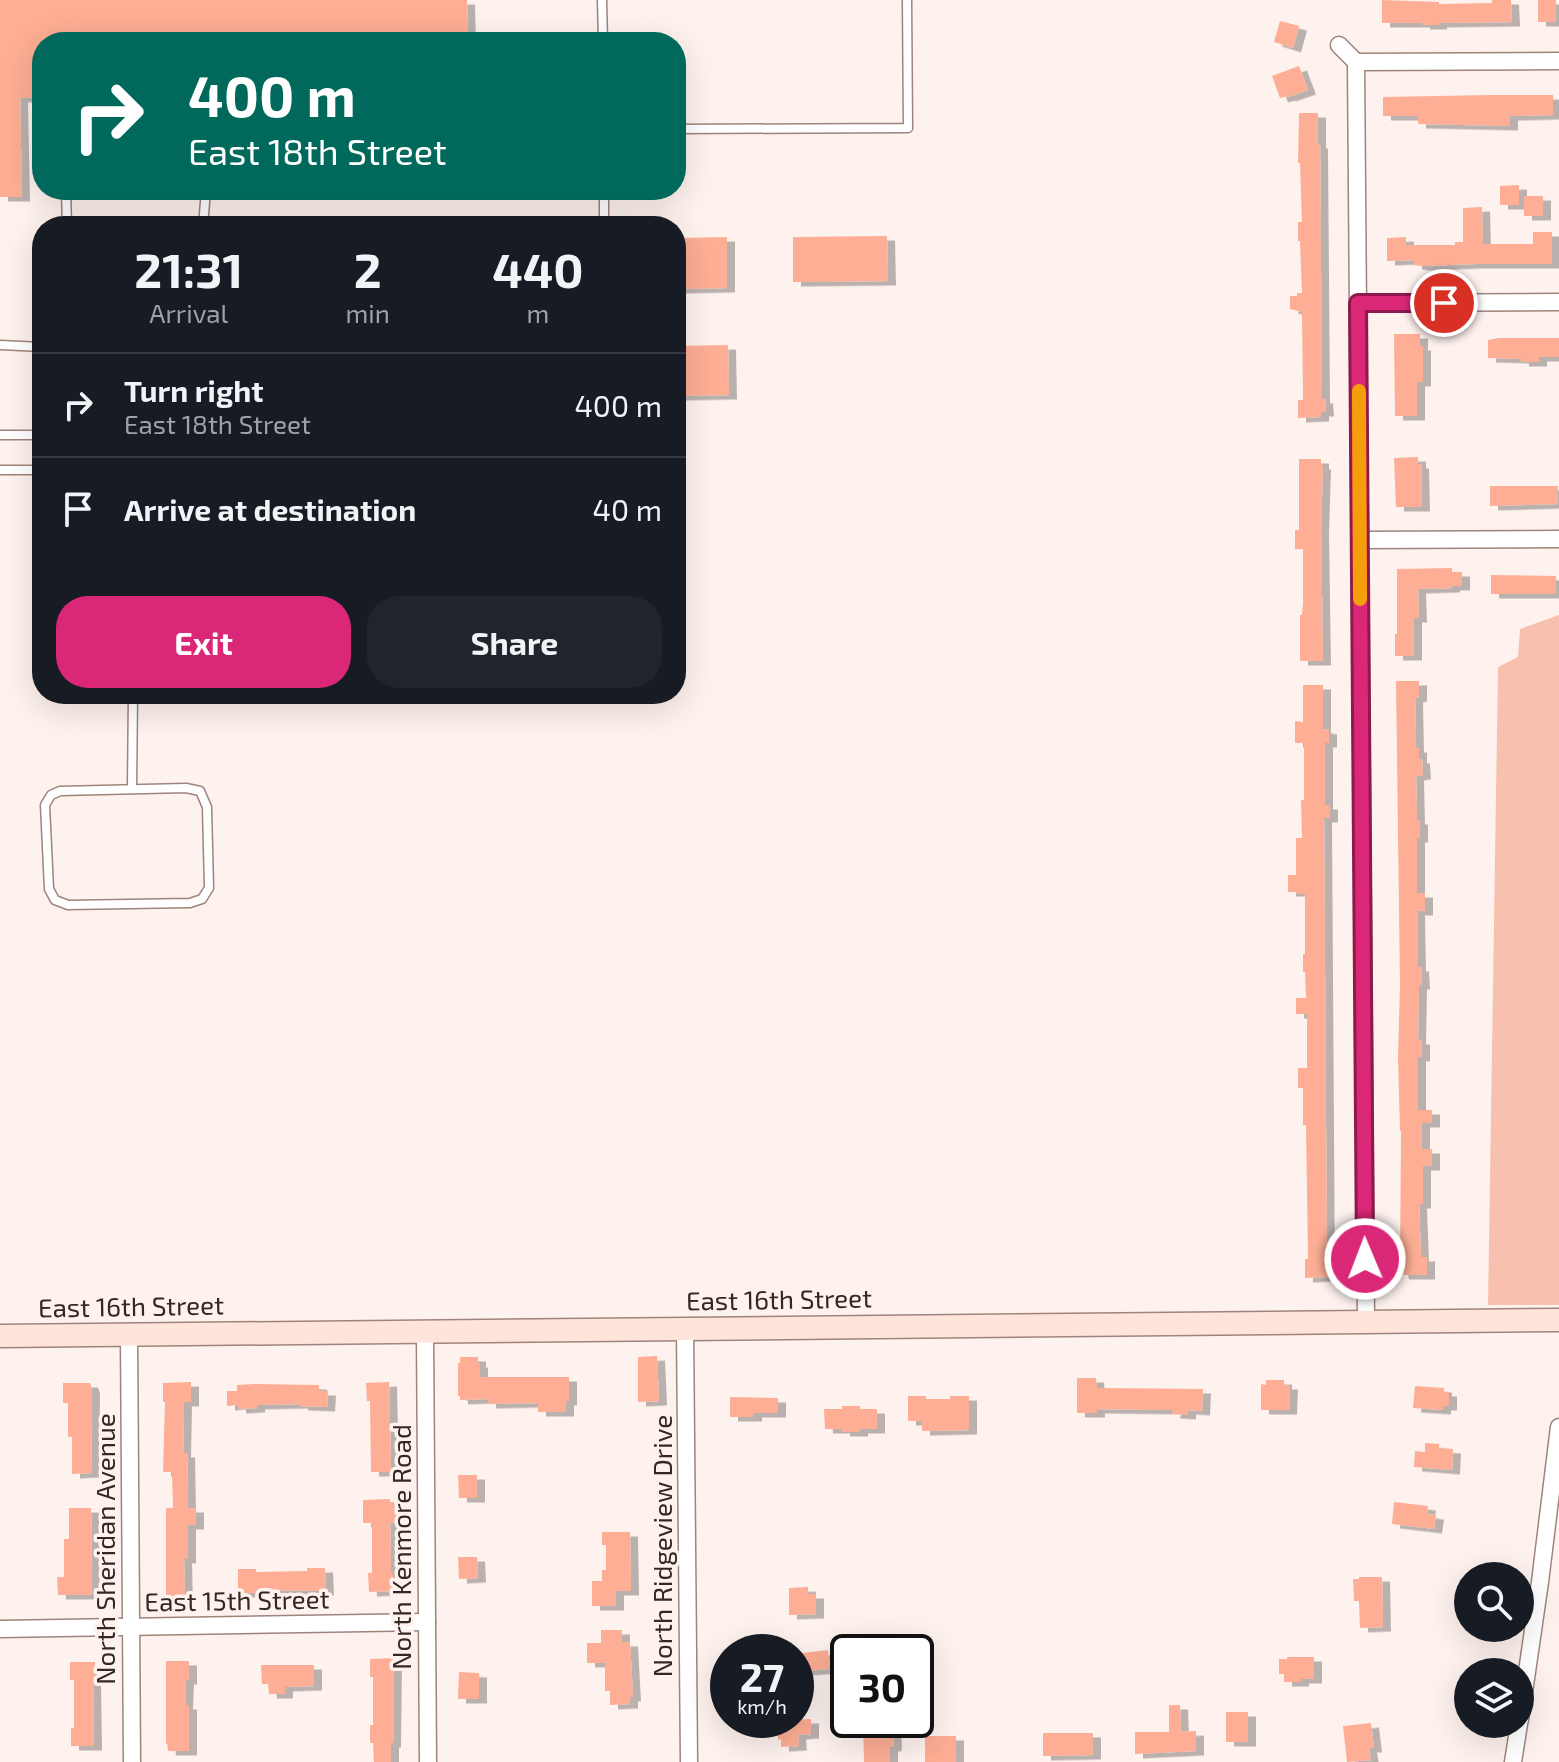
<!DOCTYPE html>
<html lang="en">
<head>
<meta charset="utf-8">
<style>
	body { margin:0; font-family:"Exo 2",sans-serif; background:#20242c; color:#f1f3f6; height:100vh; display:flex; flex-direction:column; font-size:30px; white-space:nowrap }
	* { box-sizing:border-box; margin:0 }
	p { font-size:26px; color:#9ea1a6 }
	.icon { flex:none; width:44px; height:44px; fill:none; stroke:currentColor; stroke-width:2; stroke-linecap:round; stroke-linejoin:round }
	.map { position:relative; flex:1; overflow:hidden }
	.details { position:absolute; left:32px; top:216px; width:654px; height:488px; display:flex; flex-direction:column; background:#171b24; border-radius:32px; box-shadow:0 8px 32px #0002 }
	.details>* { flex:none }
	.guide { position:absolute; left:32px; top:32px; width:654px; height:168px; border-radius:32px; box-shadow:0 8px 32px #0002; background:#00695c; color:#fff; overflow:hidden }
	.controls { position:absolute; left:1454px; top:1562px; display:grid; gap:16px }
	.controls a { display:grid; place-items:center; width:80px; height:80px; border-radius:50%; background:#171b24; box-shadow:0 8px 32px #0002; font-size:40px }
	.speed { position:absolute; left:710px; top:1634px; display:flex; gap:16px; font-size:40px; font-weight:700; text-align:center }
	.speed>* { display:grid; place-content:center; width:104px; height:104px; border-radius:50%; background:#171b24; box-shadow:0 8px 32px #0002; line-height:1 }
	.speed small { font-size:20px; font-weight:400 }
	.speed .limit { border:4px solid #111; border-radius:12px; background:#fff; color:#111 }
	.pin { position:absolute; display:grid; place-items:center; width:68px; height:68px; color:#fff; margin:-34px; border:4px solid #fff; border-radius:50%; box-shadow:0 2px 8px #0007 }
	.me { position:absolute; width:88px; margin:-44px; rotate:359deg; stroke-linejoin:round; filter:drop-shadow(0 0 6px #0008) }
	.turn { display:flex; align-items:center; gap:28px; height:168px; padding:0 24px; font-size:36px }
	.turn .icon { width:104px; height:104px; stroke-width:2.5 }
	.turn b { display:block; font-size:56px; line-height:68px }
	.eta { display:flex; justify-content:space-evenly; align-items:center; height:136px; text-align:center }
	.eta b { font-size:48px; font-weight:700; line-height:56px }
	.cta { display:flex; gap:16px; margin-top:auto; padding:16px 24px }
	.cta a { flex:1; height:92px; border-radius:32px; background:#db2777; color:#fff; font-size:32px; font-weight:700; line-height:92px; text-align:center }
	.cta a+a { background:#20242c; color:#f1f3f6 }
	ul { padding:0; list-style:none }
	li { display:flex; align-items:center; gap:24px; height:104px; padding:0 24px; border-top:2px solid #363941 }
	li div { flex:1 }
	li b { display:block; font-size:30px }
	li em { font-style:normal }
	.map>svg:first-child { display:block }
</style>
</head>
<body>
<div class="map">
<svg width="1559" height="1762" viewBox="0 0 1559 1762">
	<defs>
		<filter id="shadow"><feDropShadow dx="8" dy="4.5" stdDeviation="0" flood-color="#0004"/></filter>
	</defs>
	<rect width="100%" height="100%" fill="#fef2ee"/>
	<polygon fill="#f8c0ae" points="1559,615 1559,1305 1488,1305 1498,667 1518,657 1520,629"/>
	<g fill="#fdae94" filter="url(#shadow)">
		<polygon points="0,0 467,0 468,42 42,42 42,97 20,98 22,197 0,197"/>
		<polygon points="1382,0 1439,2 1439,4 1492,3 1492,0 1511,0 1512,22 1439,23 1439,25 1422,25 1422,23 1382,23"/>
		<rect x="1538" y="0" width="18" height="22"/>
		<polygon points="1280,21 1299,26 1293,48 1274,42"/>
		<polygon points="1299,66 1308,90 1288,97 1288,96 1280,98 1272,76"/>
		<polygon points="1491,95 1553,95 1553,115 1510,116 1510,126 1418,124 1418,116 1383,116 1383,97"/>
		<polygon points="1299,113 1318,113 1318,144 1320,144 1322,399 1325,399 1326,412 1321,412 1321,417 1298,418 1298,400 1303,400 1302,312 1290,309 1290,296 1297,296 1297,293 1302,293 1300,241 1298,241 1298,222 1302,222 1300,163 1298,163"/>
		<polygon points="1519,185 1519,205 1500,205 1500,186"/>
		<rect x="1524" y="196" width="19" height="20"/>
		<polygon points="1482,207 1483,244 1533,244 1533,232 1552,232 1552,264 1475,264 1421,266 1414,265 1414,260 1387,261 1387,238 1406,237 1406,245 1455,245 1455,242 1463,242 1463,208"/>
		<polygon points="887,236 888,281 793,282 793,237"/>
		<polygon points="727,237 727,288 676,289 676,238"/>
		<polygon points="1394,334 1420,334 1420,346 1423,346 1423,382 1417,382 1417,416 1395,416"/>
		<polygon points="1499,338 1559,338 1559,357 1539,357 1539,362 1521,362 1521,359 1488,358 1488,340"/>
		<polygon points="728,345 729,395 676,396 676,346"/>
		<polygon points="1418,457 1418,464 1421,464 1422,507 1396,507 1394,458"/>
		<polygon points="1299,459 1321,459 1321,465 1323,465 1321,529 1323,661 1300,661 1300,615 1302,615 1303,603 1303,549 1295,549 1295,530 1299,530"/>
		<polygon points="1490,486 1558,486 1558,504 1490,506"/>
		<polygon points="1452,568 1452,572 1462,572 1462,586 1452,586 1452,588 1418,589 1419,618 1414,618 1414,656 1395,656 1395,634 1397,634 1397,569"/>
		<polygon points="1491,575 1556,576 1556,594 1491,594"/>
		<polygon points="1396,681 1419,681 1419,697 1415,698 1416,748 1419,748 1419,759 1422,759 1423,775 1416,776 1417,820 1420,820 1420,838 1417,838 1417,893 1425,893 1425,911 1417,911 1418,967 1421,967 1422,985 1419,985 1418,1040 1422,1040 1422,1057 1418,1057 1418,1110 1432,1110 1432,1123 1422,1123 1422,1149 1432,1149 1432,1166 1423,1166 1423,1204 1419,1204 1421,1257 1427,1257 1427,1275 1401,1275 1400,1270 1401,1131 1400,1131 1398,1058 1400,985"/>
		<polygon points="1303,685 1323,685 1323,729 1329,730 1329,743 1325,743 1325,805 1330,805 1330,818 1324,818 1327,1277 1305,1278 1305,1259 1308,1259 1306,1125 1303,1125 1303,1088 1298,1088 1298,1068 1307,1068 1307,1014 1296,1014 1296,998 1306,998 1305,972 1303,972 1303,954 1305,954 1305,894 1297,894 1297,892 1288,892 1288,875 1296,875 1296,838 1302,838 1301,800 1304,800 1304,743 1295,743 1295,721 1303,722"/>
		<polygon points="657,1356 659,1401 638,1402 638,1357"/>
		<polygon points="460,1357 478,1357 478,1363 480,1363 480,1377 569,1377 569,1401 566,1401 566,1412 538,1412 538,1403 488,1404 488,1399 460,1400 460,1396 458,1396 458,1363 460,1363"/>
		<polygon points="1077,1378 1096,1378 1097,1388 1203,1389 1202,1411 1188,1410 1188,1415 1172,1414 1173,1410 1097,1409 1097,1413 1077,1413"/>
		<polygon points="1266,1380 1284,1380 1284,1385 1290,1385 1289,1410 1261,1410 1261,1384 1266,1385"/>
		<polygon points="191,1382 191,1402 184,1402 183,1453 187,1453 188,1508 196,1508 196,1525 188,1525 188,1559 184,1559 185,1598 166,1598 166,1508 173,1508 172,1472 163,1472 165,1402 163,1402 163,1383"/>
		<polygon points="389,1382 391,1472 371,1472 370,1401 367,1401 366,1383"/>
		<polygon points="63,1383 90,1383 92,1389 91,1473 72,1474 72,1437 68,1437 68,1403 63,1403"/>
		<polygon points="254,1384 319,1385 319,1391 328,1391 327,1407 300,1406 300,1404 257,1405 257,1408 238,1409 238,1405 227,1406 227,1391 237,1391 237,1385"/>
		<polygon points="1415,1386 1444,1388 1444,1392 1449,1392 1449,1406 1443,1406 1443,1410 1413,1408"/>
		<polygon points="908,1396 926,1396 926,1399 950,1399 950,1396 969,1396 969,1430 922,1431 922,1421 908,1421"/>
		<polygon points="730,1397 778,1398 778,1413 754,1413 754,1417 730,1417"/>
		<polygon points="842,1406 860,1406 860,1409 877,1409 877,1429 860,1429 860,1432 842,1432 842,1429 825,1429 824,1409 842,1409"/>
		<polygon points="1425,1443 1439,1444 1439,1448 1453,1449 1452,1470 1414,1467 1415,1451 1425,1452"/>
		<polygon points="458,1475 477,1475 477,1498 459,1498"/>
		<polygon points="390,1499 390,1502 394,1502 395,1522 390,1523 391,1573 393,1573 393,1591 369,1592 368,1573 372,1573 372,1523 363,1523 363,1500"/>
		<polygon points="1394,1502 1428,1506 1427,1514 1436,1515 1434,1529 1392,1524"/>
		<polygon points="69,1508 91,1508 92,1595 58,1595 57,1577 64,1577 64,1539 69,1539"/>
		<polygon points="602,1532 630,1532 631,1591 616,1591 616,1606 592,1606 592,1581 602,1581 602,1570 606,1570 606,1545 602,1545"/>
		<polygon points="458,1557 477,1557 478,1578 459,1579"/>
		<polygon points="307,1568 325,1568 326,1591 256,1590 256,1593 238,1593 238,1569 256,1569 256,1572 307,1571"/>
		<polygon points="1359,1577 1382,1577 1383,1627 1360,1628 1359,1601 1354,1601 1353,1579 1359,1579"/>
		<polygon points="808,1587 808,1594 816,1594 816,1614 789,1615 789,1588"/>
		<polygon points="601,1630 622,1630 622,1642 630,1642 633,1697 630,1697 630,1704 610,1705 610,1691 605,1691 605,1663 587,1663 587,1643 601,1643"/>
		<polygon points="828,1650 830,1669 804,1671 802,1653"/>
		<polygon points="1287,1657 1314,1657 1314,1679 1301,1679 1301,1682 1284,1682 1284,1674 1279,1674 1279,1659 1287,1659"/>
		<polygon points="394,1658 393,1743 391,1743 391,1762 374,1762 373,1743 370,1743 370,1725 373,1725 373,1677 370,1677 370,1659"/>
		<polygon points="166,1661 189,1661 189,1680 186,1680 185,1705 189,1705 189,1751 168,1751 167,1743 166,1744"/>
		<polygon points="70,1662 95,1662 95,1680 93,1680 94,1746 71,1746 71,1728 74,1728 74,1680 70,1680"/>
		<polygon points="261,1665 314,1665 314,1686 285,1687 285,1694 269,1694 268,1684 262,1684"/>
		<polygon points="459,1672 479,1673 479,1699 458,1699"/>
		<polygon points="1169,1705 1180,1705 1181,1732 1196,1731 1196,1751 1135,1754 1135,1732 1169,1732"/>
		<rect x="1226" y="1712" width="22" height="30"/>
		<polygon points="811,1719 811,1734 798,1735 799,1746 781,1747 781,1739 778,1740 777,1720"/>
		<polygon points="863,1720 884,1720 884,1728 893,1728 894,1744 893,1747 890,1747 890,1762 864,1762"/>
		<polygon points="1371,1723 1374,1748 1369,1748 1371,1760 1347,1762 1343,1726"/>
		<polygon points="1043,1733 1093,1733 1093,1755 1043,1756"/>
		<rect x="925" y="1736" width="31" height="26"/>
	</g>
	<g fill="none" stroke-linecap="round" stroke-linejoin="round">
		<g stroke="#9f847b" stroke-width="11">
			<g id="lane">
				<polyline points="602,0 603,42"/>
				<polyline points="676,129 908,128 907,0"/>
				<polyline points="66,190 67,226"/>
				<polyline points="604,190 604,226"/>
				<polyline points="203,226 206,190"/>
				<polyline points="0,345 42,347"/>
				<polyline points="0,435 42,435"/>
				<polyline points="0,470 42,470"/>
				<polygon points="186,788 200,791 207,807 209,888 202,899 190,903 68,905 55,900 49,889 45,805 51,795 60,791"/>
				<polyline points="132,789 133,694"/>
			</g>
		</g>
		<g stroke="#9f847b" stroke-width="19">
			<g id="street">
				<polyline points="1339,45 1356,62"/>
				<polyline points="1356,62 1366,1321"/>
				<polyline points="1356,62 1559,61"/>
				<polyline points="1358,303 1559,302"/>
				<polyline points="1360,540 1559,539"/>
				<polyline points="685,1329 689,1762"/>
				<polyline points="425,1332 428,1762"/>
				<polyline points="129,1335 132,1762"/>
				<polyline points="0,1629 427,1622"/>
				<polyline points="1520,1720 1540,1582 1559,1427"/>
				<polyline points="1513,1762 1519,1724"/>
			</g>
		</g>
		<g stroke="#9f847b" stroke-width="25">
			<polyline id="secondary" points="0,1336 1559,1320"/>
		</g>
		<use href="#lane" stroke="#fff" stroke-width="8"/>
		<use href="#street" stroke="#fff" stroke-width="16"/>
		<use href="#secondary" stroke="#fee4db" stroke-width="22"/>
	</g>
	<g fill="none" stroke-linecap="round" stroke-linejoin="round">
		<g stroke="#8e194d" stroke-width="20">
			<polyline id="route" points="1365,1259 1358,303 1444,303"/>
		</g>
		<use href="#route" stroke="#db2777" stroke-width="14"/>
		<polyline stroke="#f59e0b" stroke-width="14" points="1359,391 1360,599"/>
	</g>
	<g text-anchor="middle" stroke-width="7" stroke-linejoin="round" paint-order="stroke">
		<g font-size="26" fill="#332824" stroke="#fef2ee">
			<text transform="translate(779 1300) rotate(-1)" y="9">East 16th Street</text>
			<text transform="translate(131 1307) rotate(-1)" y="9">East 16th Street</text>
			<text transform="translate(663 1546) rotate(-90)" y="9">North Ridgeview Drive</text>
			<text transform="translate(402 1547) rotate(-90)" y="9">North Kenmore Road</text>
			<text transform="translate(106 1549) rotate(-90)" y="9">North Sheridan Avenue</text>
			<text transform="translate(237 1601) rotate(-1)" y="9">East 15th Street</text>
		</g>
	</g>
</svg>
<div class="controls">
<a><svg class="icon" aria-label="search" viewBox="0 0 24 24"><circle cx="10" cy="10" r="6"/><path d="M15 15l6 6"/></svg></a>
<a><svg class="icon" aria-label="layers" viewBox="0 0 24 24"><path d="M12 4l9 5-9 5-9-5zM3 14l9 5 9-5"/></svg></a>
</div>
<div class="speed"><div>27<small>km/h</small></div><div class="limit">30</div></div>
<div class="pin" style="left:1444px;top:303px;background:#d93025"><svg class="icon" aria-label="arrive" viewBox="0 0 24 24"><path d="M6 21V4h12l-3 4 3 4H6"/></svg></div>
<svg class="me" style="left:1365px;top:1259px" viewBox="-20 -20 40 40"><circle r="17" fill="#db2777" stroke="#fff" stroke-width="3"/><path d="M0-11L8 9 0 5-8 9z" fill="#fff"/></svg>
<div class="guide">
<div class="turn"><svg class="icon" aria-label="right" viewBox="0 0 24 24"><path d="M7 20v-9h11M14 6l5 5-5 5"/></svg><div><b>400 m</b>East 18th Street</div></div>
</div>
<section class="details">
<div class="eta">
<div><b>21:31</b><p>Arrival</p></div>
<div><b>2</b><p>min</p></div>
<div><b>440</b><p>m</p></div>
</div>
<ul>
<li><svg class="icon" aria-label="right" viewBox="0 0 24 24"><path d="M7 20v-9h11M14 6l5 5-5 5"/></svg><div><b>Turn right</b><p>East 18th Street</p></div><em>400 m</em></li>
<li><svg class="icon" aria-label="arrive" viewBox="0 0 24 24"><path d="M6 21V4h12l-3 4 3 4H6"/></svg><div><b>Arrive at destination</b></div><em>40 m</em></li>
</ul>
<div class="cta"><a>Exit</a><a>Share</a></div>
</section>
</div>
</body>
</html>
